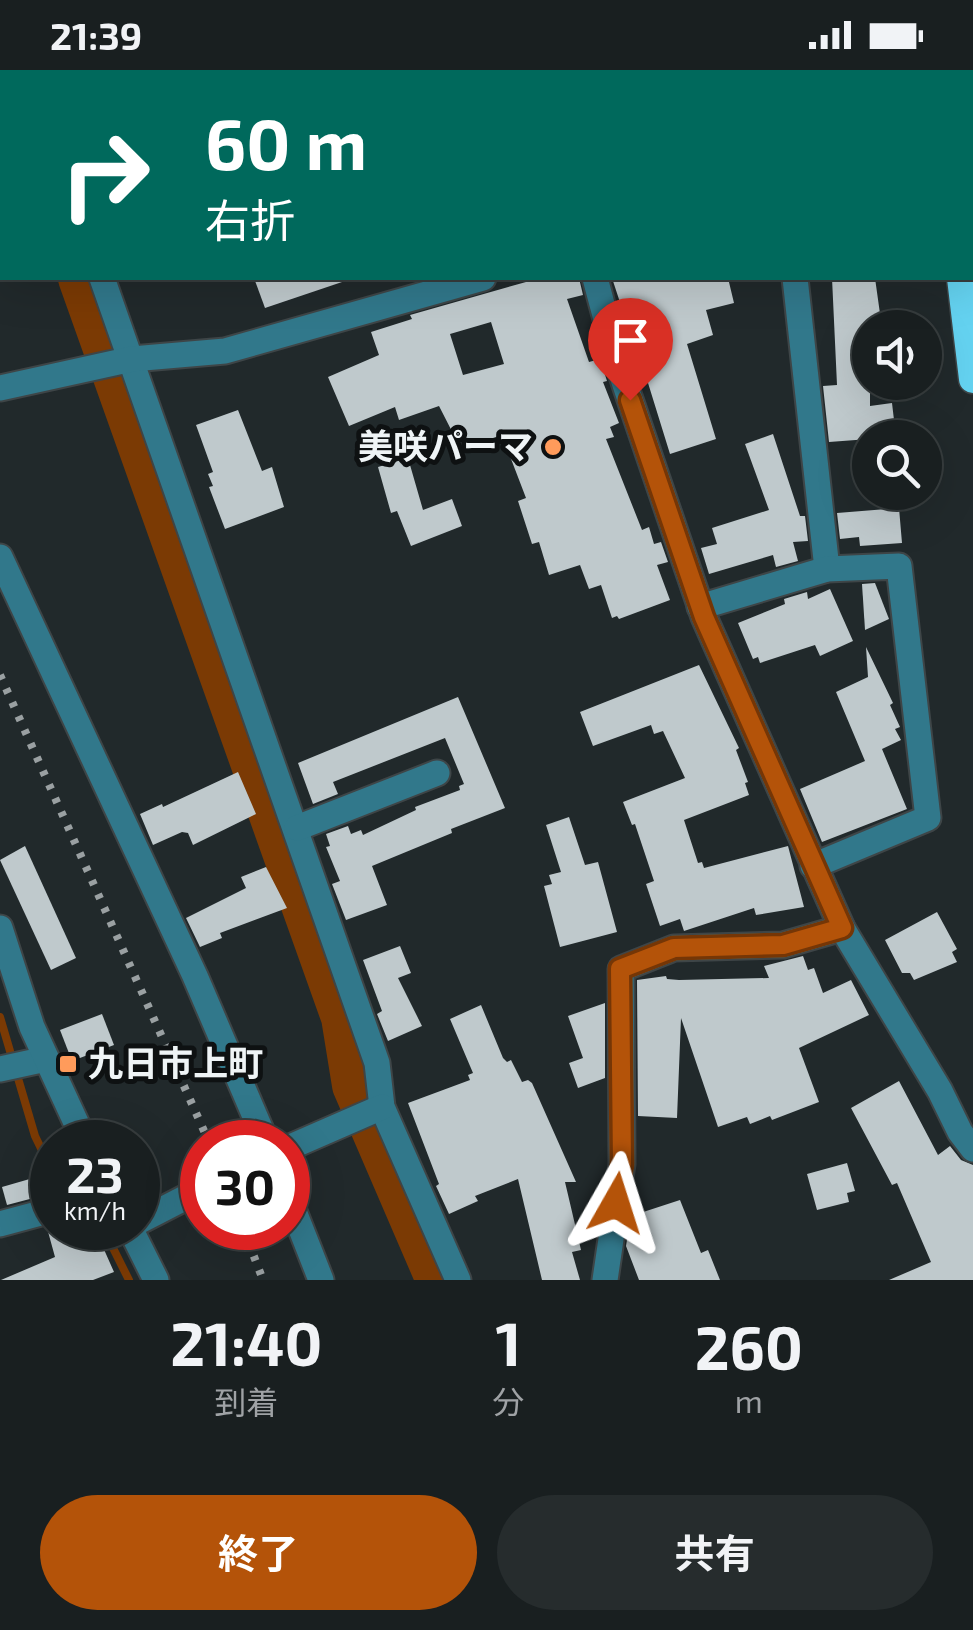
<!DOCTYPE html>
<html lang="ja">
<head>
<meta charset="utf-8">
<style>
	body { margin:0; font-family:"Exo 2","Noto Sans JP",sans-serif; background:#262c2d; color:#f1f3f6; height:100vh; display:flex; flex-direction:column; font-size:38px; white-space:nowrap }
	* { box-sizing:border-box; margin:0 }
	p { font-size:32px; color:#9fa2a5 }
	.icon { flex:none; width:55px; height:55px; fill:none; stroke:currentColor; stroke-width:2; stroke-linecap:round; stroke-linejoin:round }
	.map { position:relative; height:1210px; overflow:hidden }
	.panel { display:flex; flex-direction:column; background:#191f20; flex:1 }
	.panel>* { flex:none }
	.guide { position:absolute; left:0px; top:0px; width:975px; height:210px; box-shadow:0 10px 40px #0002,0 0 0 2px #373d3e; background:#00695c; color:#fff; overflow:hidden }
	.fabs { position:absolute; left:852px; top:240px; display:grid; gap:20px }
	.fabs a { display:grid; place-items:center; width:90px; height:90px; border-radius:50%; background:#191f20; box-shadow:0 10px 40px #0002,0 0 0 2px #373d3e; font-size:50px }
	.speed { position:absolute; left:30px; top:1050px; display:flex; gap:20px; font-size:50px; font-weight:700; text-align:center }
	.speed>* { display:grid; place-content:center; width:130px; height:130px; border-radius:50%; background:#191f20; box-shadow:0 10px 40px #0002,0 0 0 2px #373d3e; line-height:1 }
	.speed small { font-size:25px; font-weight:400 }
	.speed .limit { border:15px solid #d22; background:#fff; color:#111 }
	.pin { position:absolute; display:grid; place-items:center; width:85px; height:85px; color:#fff; margin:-102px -42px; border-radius:50% 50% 50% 0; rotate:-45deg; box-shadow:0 0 10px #0007 }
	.pin .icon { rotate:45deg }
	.me { position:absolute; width:110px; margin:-55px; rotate:6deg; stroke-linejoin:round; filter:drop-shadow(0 0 8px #0008) }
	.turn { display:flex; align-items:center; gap:35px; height:210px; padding:0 40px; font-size:45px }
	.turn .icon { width:130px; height:130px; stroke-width:2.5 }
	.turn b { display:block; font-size:70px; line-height:85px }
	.eta { display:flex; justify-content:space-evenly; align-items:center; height:170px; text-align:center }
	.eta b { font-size:60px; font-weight:700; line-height:70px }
	.cta { display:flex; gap:20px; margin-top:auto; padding:20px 40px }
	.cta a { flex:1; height:115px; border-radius:60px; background:#b45309; color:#fff; font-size:40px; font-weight:700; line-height:115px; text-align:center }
	.cta a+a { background:#262c2d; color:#f1f3f6 }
	.status { display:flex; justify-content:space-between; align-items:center; height:70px; padding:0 50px; background:#191f20; direction:ltr }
	.status svg { height:28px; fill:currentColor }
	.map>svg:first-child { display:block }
</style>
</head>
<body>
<div class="status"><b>21:39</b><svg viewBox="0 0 49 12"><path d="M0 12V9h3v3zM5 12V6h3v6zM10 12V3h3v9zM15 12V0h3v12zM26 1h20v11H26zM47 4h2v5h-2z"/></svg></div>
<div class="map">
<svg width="973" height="1210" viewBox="0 0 973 1210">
	<rect width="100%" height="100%" fill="#21292b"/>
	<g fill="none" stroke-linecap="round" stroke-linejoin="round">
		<g stroke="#7b3a04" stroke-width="8">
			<polyline points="0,947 35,1066 52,1101"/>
			<polyline points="103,1158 129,1210"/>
		</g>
		<g stroke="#7b3a04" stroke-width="48">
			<polyline points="46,2 47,0"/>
			<polyline points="82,208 345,947 356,1015 440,1210"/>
		</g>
	</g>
	<g fill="#bfc9cc" fill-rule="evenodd">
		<polygon points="254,208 344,208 345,211 265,238"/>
		<path d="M 524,208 L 579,208 L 583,225 L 567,229 L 589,292 L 600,289 L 607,311 L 603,312 L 619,353 L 610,357 L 614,367 L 606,369 L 642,460 L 649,457 L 654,474 L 661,472 L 668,492 L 657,495 L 670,530 L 619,549 L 617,546 L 612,548 L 601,515 L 589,519 L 580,495 L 549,505 L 539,472 L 532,474 L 518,431 L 526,428 L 503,368 L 499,370 L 498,366 L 463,383 L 439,336 L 399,350 L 395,337 L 349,356 L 328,307 L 379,285 L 371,262 L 412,249 L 410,245 L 526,212 ZM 491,252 L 504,294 L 463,305 L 450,264 Z"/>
		<polygon points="612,208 728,208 734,233 706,240 713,265 687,274 716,369 670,384 644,300 638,301 634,289 631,279 635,278"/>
		<polygon points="832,208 875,208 882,258 870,258 870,336 892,333 896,367 829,372 823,316 837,315"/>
		<polygon points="238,340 262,401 272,397 284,437 225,459 209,417 213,416 208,404 213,402 196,355"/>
		<polygon points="773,364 800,446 805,446 808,471 793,472 798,491 776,497 773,485 709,504 701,478 717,474 712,458 769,440 745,374"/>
		<polygon points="408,388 423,440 452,429 462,456 411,476 397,441 391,443 378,397"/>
		<polygon points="899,438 902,473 860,476 859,467 840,469 837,443"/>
		<polygon points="875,513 889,549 865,560 862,514"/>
		<polygon points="830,519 853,571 820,586 815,575 760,593 758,587 753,589 738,553 785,534 784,529 807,522 808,529"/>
		<polygon points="866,577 893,633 890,635 900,657 895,659 901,670 882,679 907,739 822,772 800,719 865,691 836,622 868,607"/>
		<polygon points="699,595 739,678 736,680 748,712 745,713 749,725 684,750 698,793 702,792 704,798 788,776 804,837 756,845 754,838 684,861 680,849 660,856 646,814 654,811 635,754 632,755 623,732 685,708 663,661 654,664 651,655 593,676 580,642"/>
		<polygon points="458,627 505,738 451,759 452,763 372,796 387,835 346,850 332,814 340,811 326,777 330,776 326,764 348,756 351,764 361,760 363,765 416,740 415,737 460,720 459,716 464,714 445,668 333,712 338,724 313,734 298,693"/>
		<polygon points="238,702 256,744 193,775 188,763 182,762 153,775 140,744 162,734 163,737"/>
		<polygon points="569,747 585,795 598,792 617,862 560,877 544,816 552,814 549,805 561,802 546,755"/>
		<polygon points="25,776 76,888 51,900 0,790"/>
		<polygon points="266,797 287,838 220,863 222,868 200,877 186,848 246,818 241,807"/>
		<polygon points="937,842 957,879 952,882 957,892 914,910 910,903 902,903 885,870"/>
		<polygon points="400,876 411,903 398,908 422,956 388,971 377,944 382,941 363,890"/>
		<polygon points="803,886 808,900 814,898 823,923 851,910 869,945 799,978 819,1032 772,1050 770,1046 750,1054 747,1047 718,1057 681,948 677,1048 638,1046 637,910 666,906 667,909 679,910 769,908 764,896"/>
		<polygon points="605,933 605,1008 578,1018 569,993 583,988 568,946"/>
		<polygon points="481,935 503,988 507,992 511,990 522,1012 528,1010 532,1013 576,1112 565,1112 581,1180 572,1182 580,1210 542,1210 518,1109 475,1126 478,1131 449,1144 436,1116 439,1114 408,1033 470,1010 468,1005 473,1003 450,949"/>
		<polygon points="102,944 114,975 72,991 60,960"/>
		<polygon points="899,1011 938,1085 950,1076 961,1090 973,1095 973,1210 889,1210 931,1192 897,1113 892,1115 851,1038"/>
		<polygon points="847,1093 855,1121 847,1123 849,1132 817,1140 807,1104"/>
		<polygon points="40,1106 45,1125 7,1135 2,1117"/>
		<polygon points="680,1130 701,1183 708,1180 720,1210 639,1210 626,1176 631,1146"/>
		<polygon points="47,1158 70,1158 75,1176 98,1166 114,1202 93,1210 1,1210 55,1187"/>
	</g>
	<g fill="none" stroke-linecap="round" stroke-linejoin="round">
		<g stroke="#3e4547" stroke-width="29">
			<g id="minor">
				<polyline points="543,0 544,2"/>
				<polyline points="772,0 772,2"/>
				<polyline points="64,2 65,0"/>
				<polyline points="305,2 312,0"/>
				<polyline points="620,2 626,0"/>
				<polyline points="102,208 377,993 382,1037 458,1210"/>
				<polyline points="595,208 618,294 704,547 842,858 940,1021 960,1062 973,1079"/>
				<polyline points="795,208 827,499"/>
				<polyline points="0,318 132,289 225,281 483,208"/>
				<polyline points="0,487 195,906 266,1072"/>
				<polyline points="700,537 827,499 899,496 928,748 813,796"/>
				<polyline points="297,758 437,703"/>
				<polyline points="0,999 46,989"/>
				<polyline points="288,1078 382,1037"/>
				<polyline points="288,1126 321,1210"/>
				<polyline points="138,1152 202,1119"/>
				<polyline points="0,1154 52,1140"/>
				<polyline points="605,1210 622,1094 621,899 674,878 783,875 842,858"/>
			</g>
		</g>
		<g stroke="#3e4547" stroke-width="29">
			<g id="tertiary">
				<polyline points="0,858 32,957 85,1072"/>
				<polyline points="130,1158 156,1210"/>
			</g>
		</g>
		<g stroke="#3e4547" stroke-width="31">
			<g id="trunk">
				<polyline points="943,0 943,2"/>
				<polyline points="961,208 973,309"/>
			</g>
		</g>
		<use href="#minor" stroke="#31788b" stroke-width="25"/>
		<use href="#tertiary" stroke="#31788b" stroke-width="25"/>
		<use href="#trunk" stroke="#64d2f0" stroke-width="28"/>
		<g stroke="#9aa0a2" stroke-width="8" stroke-dasharray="5 10" stroke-linecap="butt">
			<polyline points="0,605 209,1072"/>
			<polyline points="243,1158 263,1210"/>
		</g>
	</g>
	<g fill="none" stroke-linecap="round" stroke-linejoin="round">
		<g stroke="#753606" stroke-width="25">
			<polyline id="route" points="616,1133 622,1094 620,899 674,878 783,875 842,858 704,547 630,330"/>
		</g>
		<use href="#route" stroke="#b45309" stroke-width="18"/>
	</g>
	<g fill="#ff9b5b" stroke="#0e1112" stroke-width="4">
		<circle cx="553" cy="377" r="10"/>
		<rect x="58" y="984" width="20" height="20" rx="5"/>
	</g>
	<g text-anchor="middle" stroke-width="10" stroke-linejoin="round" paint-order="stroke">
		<g font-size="35" font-weight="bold" fill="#eff4f6" stroke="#0e1112" text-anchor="end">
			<text x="533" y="389">美咲パーマ</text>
			<text x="88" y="1006" text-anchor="start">九日市上町</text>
		</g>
	</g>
</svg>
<div class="fabs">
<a><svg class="icon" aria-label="sound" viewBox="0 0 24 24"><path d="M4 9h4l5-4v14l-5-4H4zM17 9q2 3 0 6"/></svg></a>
<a><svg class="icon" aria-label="search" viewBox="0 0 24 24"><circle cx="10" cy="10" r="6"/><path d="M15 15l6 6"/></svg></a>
</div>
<div class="speed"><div>23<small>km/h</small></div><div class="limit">30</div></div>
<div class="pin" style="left:630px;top:330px;background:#d93025"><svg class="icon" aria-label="arrive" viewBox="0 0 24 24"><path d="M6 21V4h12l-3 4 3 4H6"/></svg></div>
<svg class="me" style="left:616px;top:1133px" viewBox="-20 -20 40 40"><path d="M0-17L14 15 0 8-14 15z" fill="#b45309" stroke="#fff" stroke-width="4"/></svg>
<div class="guide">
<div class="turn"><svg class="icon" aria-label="right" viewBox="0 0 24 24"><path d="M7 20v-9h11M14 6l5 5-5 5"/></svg><div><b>60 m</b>右折</div></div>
</div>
</div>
<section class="panel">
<div class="eta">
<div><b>21:40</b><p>到着</p></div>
<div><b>1</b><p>分</p></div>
<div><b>260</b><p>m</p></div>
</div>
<div class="cta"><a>終了</a><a>共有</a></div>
</section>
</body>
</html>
